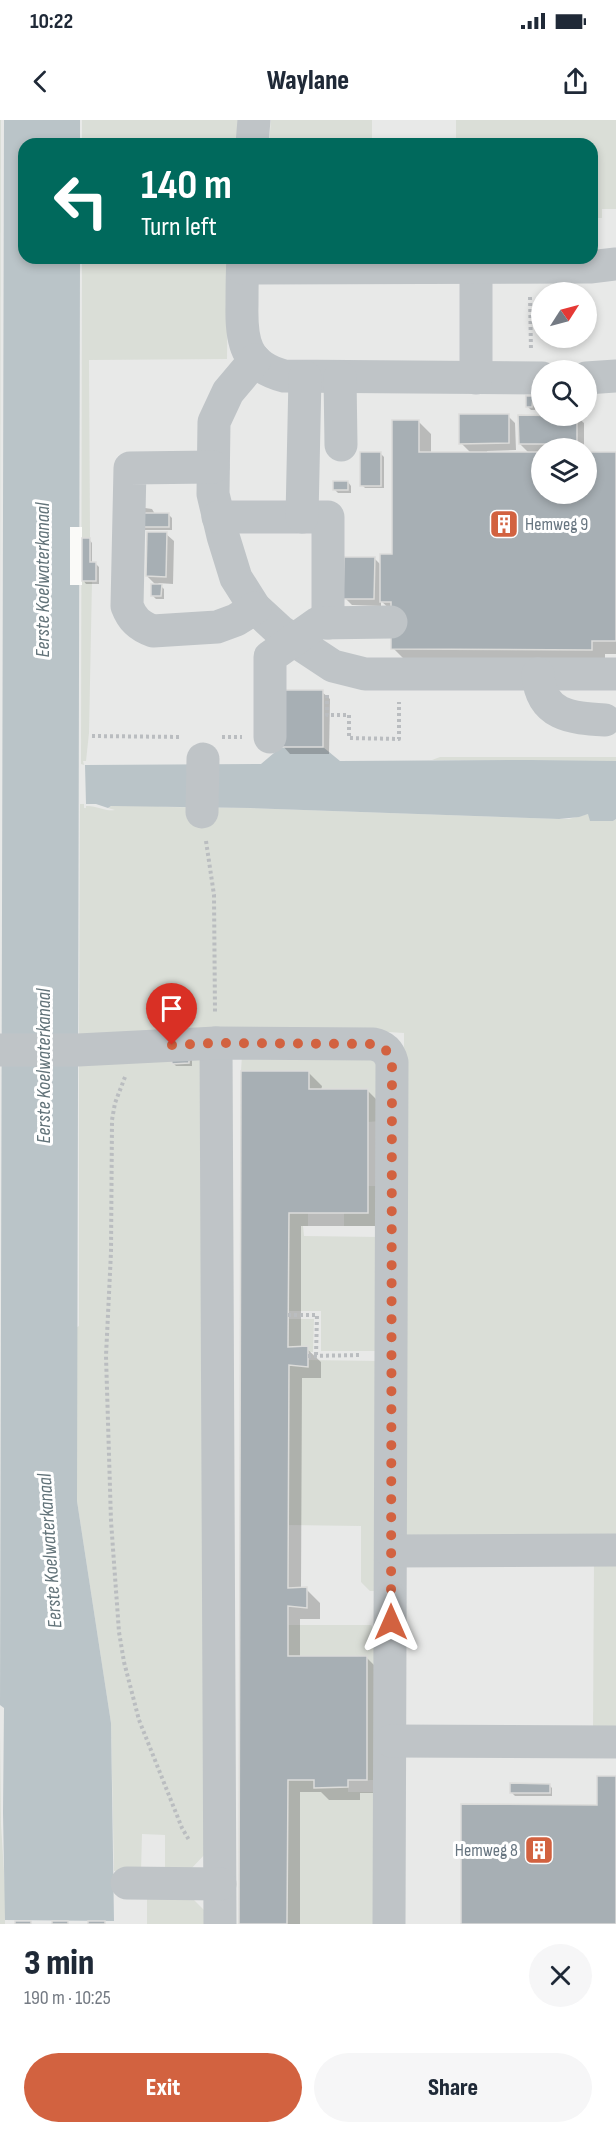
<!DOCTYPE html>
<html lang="en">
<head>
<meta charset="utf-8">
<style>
	body { margin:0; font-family:"Sofia Sans Condensed",sans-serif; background:#f6f6f7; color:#1f2937; height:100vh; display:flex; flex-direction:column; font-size:22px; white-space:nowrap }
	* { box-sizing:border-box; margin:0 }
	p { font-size:20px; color:#747a83 }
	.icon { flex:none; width:33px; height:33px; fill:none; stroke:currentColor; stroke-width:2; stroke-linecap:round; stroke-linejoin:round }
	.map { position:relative; height:1804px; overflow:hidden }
	.details { display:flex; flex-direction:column; background:#fff; flex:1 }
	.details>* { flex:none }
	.hud { position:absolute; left:18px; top:18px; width:580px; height:126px; border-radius:18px; box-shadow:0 3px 9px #0003; background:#00695c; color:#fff; overflow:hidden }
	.needle { width:39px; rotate:54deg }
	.buttons { position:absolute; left:531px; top:162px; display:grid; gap:12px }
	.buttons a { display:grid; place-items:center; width:66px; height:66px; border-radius:50%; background:#fff; box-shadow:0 3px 9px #0003; font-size:30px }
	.pin { position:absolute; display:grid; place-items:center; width:51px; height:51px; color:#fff; margin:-62px -26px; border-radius:50% 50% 50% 0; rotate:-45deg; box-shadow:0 0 6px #0007 }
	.pin .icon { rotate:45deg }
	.me { position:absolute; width:66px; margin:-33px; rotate:0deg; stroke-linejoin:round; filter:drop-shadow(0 0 4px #0008) }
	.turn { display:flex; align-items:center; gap:21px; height:126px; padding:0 24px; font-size:27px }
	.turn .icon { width:78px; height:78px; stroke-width:2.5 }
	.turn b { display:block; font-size:42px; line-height:51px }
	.round { display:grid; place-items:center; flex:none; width:63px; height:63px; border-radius:32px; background:#f6f6f7 }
	.headline { display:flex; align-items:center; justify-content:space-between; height:102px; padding:0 24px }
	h1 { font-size:36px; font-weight:800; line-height:45px }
	.action { display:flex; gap:12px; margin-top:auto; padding:12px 24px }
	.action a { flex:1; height:69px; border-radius:36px; background:#d26240; color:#fff; font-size:24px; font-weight:800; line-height:69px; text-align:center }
	.action a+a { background:#f6f6f7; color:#1f2937 }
	.status { display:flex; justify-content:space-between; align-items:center; height:42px; padding:0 30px; background:#fff; direction:ltr }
	.status svg { height:16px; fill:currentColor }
	header { display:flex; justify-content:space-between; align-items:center; height:78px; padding:0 24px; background:#fff; font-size:27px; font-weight:800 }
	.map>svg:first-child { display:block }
</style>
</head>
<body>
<div class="status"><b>10:22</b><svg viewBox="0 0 49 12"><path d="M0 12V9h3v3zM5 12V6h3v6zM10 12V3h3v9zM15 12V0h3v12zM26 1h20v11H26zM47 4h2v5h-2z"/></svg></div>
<header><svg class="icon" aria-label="back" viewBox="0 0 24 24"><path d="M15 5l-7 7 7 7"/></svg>Waylane<svg class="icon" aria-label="share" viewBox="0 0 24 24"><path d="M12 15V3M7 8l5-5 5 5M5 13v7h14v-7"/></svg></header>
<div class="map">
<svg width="616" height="1804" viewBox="0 0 616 1804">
	<rect width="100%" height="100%" fill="#fafaf8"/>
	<path fill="#e8e9e8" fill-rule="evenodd" d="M 0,0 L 616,0 L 616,1804 L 0,1804 ZM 24,24 L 592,24 L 592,138 L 24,138 ZM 542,172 L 586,172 L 586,218 L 542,218 ZM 542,250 L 586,250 L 586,296 L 542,296 ZM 542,328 L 586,328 L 586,374 L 542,374 Z"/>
	<g fill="#daded7">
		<polygon points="0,0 1,0 0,516"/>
		<polygon points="82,0 238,0 236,24 82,24"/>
		<polygon points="271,0 372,0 372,18 364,18 363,24 269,24"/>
		<polygon points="456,0 616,0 616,89 602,89 602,98 593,98 592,24 456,24"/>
		<polygon points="82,138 228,138 227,239 89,240 90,418 82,418 82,460 92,461 89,613 86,641 83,641 84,645 81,644"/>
		<polygon points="440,637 616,637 616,641 432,640"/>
		<path d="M 80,684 L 84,684 L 84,688 L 86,688 L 86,686 C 96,685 106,692 115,690 L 108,688 L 111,686 L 147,685 L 167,687 L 248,688 L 559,699 L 569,699 L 588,694 L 590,694 L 590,701 L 613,701 L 616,699 L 616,1417 L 403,1418 L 404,913 L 373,911 L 79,921 Z"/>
		<polygon points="203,934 206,1733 188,1752 165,1751 165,1715 142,1714 141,1752 114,1751 111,1603 77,1381 76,1208 79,1206 79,937"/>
		<polygon points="242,935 377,940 380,1001 368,1002 368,969 309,969 308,951 241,951"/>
		<polygon points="368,1066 380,1066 380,1106 344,1106 344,1093 368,1093"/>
		<polygon points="289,1093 308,1093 308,1106 303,1106 304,1116 380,1117 379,1231 321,1231 321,1191 289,1191"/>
		<polygon points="288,1199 314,1199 313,1232 308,1232 308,1226 288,1227"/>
		<polygon points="308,1240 379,1241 379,1471 370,1471 361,1462 361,1406 288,1405 289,1245 308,1247"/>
		<polygon points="594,1441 616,1441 616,1608 593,1608"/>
		<polygon points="288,1505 371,1505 377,1516 376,1660 367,1660 367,1536 288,1536"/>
		<polygon points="0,1612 1,1705 5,1767 5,1804 0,1804"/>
		<polygon points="288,1660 314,1660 348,1667 348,1672 374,1672 379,1804 287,1804"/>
		<polygon points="147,1774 188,1774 208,1794 208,1804 147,1804"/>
	</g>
	<g fill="#bac4c8">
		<polygon points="4,0 80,0 80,24 24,24 24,138 80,138 77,1381 111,1603 114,1801 5,1800 3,1693 4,1588 0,1585"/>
		<polygon points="281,627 323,627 340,641 531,640 616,641 616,699 613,701 590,701 588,694 579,697 559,699 250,688 111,686 108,688 96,684 86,684 85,645 261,644"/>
	</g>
	<rect fill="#fafaf8" x="70" y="407" width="12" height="58"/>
	<g fill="#0003">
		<polygon points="532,278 535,281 535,290 531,290 527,286"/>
		<polygon points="508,296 515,303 516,330 487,331 487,333 530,334 520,324 520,296 576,296 584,303 584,328 542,328 542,374 586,374 616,334 616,534 605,534 605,542 406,541 393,528 393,492 381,481 381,486 352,485 345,478 375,439 382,446 394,435 418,301 431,314 431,333 471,333 461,323"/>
		<polygon points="380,333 384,337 384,368 365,368 362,365"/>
		<polygon points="348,362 351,366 351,373 338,373 335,370"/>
		<polygon points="145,388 152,389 155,394 168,394 172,398 172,410 144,410"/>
		<polygon points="166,414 174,421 173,464 158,463 164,469 164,479 156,479 153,476 157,466 147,456"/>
		<polygon points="89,419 92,423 92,444 96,444 99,447 99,464 86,464 83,460"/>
		<polygon points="322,572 330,579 329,634 290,634 283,626"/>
		<polygon points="192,940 192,946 176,946 173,943"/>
		<polygon points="243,952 308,952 322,966 321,971 368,971 381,984 381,1106 301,1106 301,1229 307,1229 321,1242 321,1258 302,1258 301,1470 307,1470 320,1483 320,1499 300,1499 300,1537 366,1537 380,1551 379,1673 360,1673 360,1680 329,1680 321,1672 300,1672 300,1804 240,1804"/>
		<polygon points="549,1665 552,1668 552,1676 515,1676 511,1672"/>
	</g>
	<g fill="#a7afb4" stroke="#dcdcda" stroke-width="1.5">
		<polygon points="526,276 533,276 532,287 526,287"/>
		<polygon points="459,294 509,294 509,323 459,324"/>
		<polygon points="518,295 577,296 577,324 519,324"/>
		<polygon points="392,300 419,300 419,332 542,332 542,374 586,374 586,332 616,332 616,521 592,521 592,530 391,529 391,482 380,482 380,434 392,434"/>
		<rect x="360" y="332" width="21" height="34"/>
		<rect x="333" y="361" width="15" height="9"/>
		<rect x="139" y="393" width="30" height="14"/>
		<polygon points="147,412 167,412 166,457 146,456"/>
		<polygon points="82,418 90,418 90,442 96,442 96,461 82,461"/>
		<polygon points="344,437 375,437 374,479 343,479"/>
		<polygon points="151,464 162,464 161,476 151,476"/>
		<polygon points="282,570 323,570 323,627 281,627"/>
		<polygon points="189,935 189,943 172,944 171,936"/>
		<polygon points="241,951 309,951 309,969 368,969 368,1093 289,1093 288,1227 308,1226 308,1247 289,1245 288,1468 307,1467 307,1488 288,1486 288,1536 367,1536 367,1660 348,1660 348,1667 314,1668 314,1660 288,1660 287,1804 239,1804"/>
		<polygon points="597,1656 616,1656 616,1804 461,1804 461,1684 597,1685"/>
		<polygon points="510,1663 550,1664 550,1673 510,1673"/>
		<rect x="15" y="1801" width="16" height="3"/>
		<rect x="52" y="1801" width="16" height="3"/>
		<rect x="88" y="1801" width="17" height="3"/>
	</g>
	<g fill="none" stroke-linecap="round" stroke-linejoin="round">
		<g stroke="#babdc0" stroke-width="4" stroke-dasharray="3 3" stroke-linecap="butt">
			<polyline points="530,177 531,230"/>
			<polyline points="327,575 327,595 349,595 349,618 399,619 399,582"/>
			<polyline points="92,616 182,617"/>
			<polyline points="222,617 242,617"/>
			<polyline points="206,721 214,775 215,892"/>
			<polyline points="125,957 115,983 112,1000 111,1132 106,1236 111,1401 119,1512 124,1542 139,1600 182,1708 189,1720"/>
			<polyline points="288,1195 317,1195 316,1236"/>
			<polyline points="308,1236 361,1235"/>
		</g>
		<g stroke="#bfc4c7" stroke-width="33">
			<polyline points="252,24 254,0"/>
			<path d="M 243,138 C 242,154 242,169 242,185 C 241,221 245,246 284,256 L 542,258"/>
			<polyline points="476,147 476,258"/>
			<polyline points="243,148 590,147 616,144"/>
			<polyline points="255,240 228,272 214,302 213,374 223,416 236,458 255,488 280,511 333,546 365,554 616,554"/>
			<polyline points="340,257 341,325"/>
			<polyline points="586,258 616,256"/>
			<path d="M 213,347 L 130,348 L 127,486 C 132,499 139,506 153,511 L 217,507 L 236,500 L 255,488"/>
			<polyline points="218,397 328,397 328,503"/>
			<polyline points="302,397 305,257"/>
			<path d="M 538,554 C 541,596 571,598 605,600"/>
			<polyline points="270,617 270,537 318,503 391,502"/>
			<polyline points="202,692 203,639"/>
			<polyline points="216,923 220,1804"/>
			<path d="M 0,930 L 78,930 L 216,923 L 373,924 C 383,926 389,931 392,942 L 389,1804"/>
			<polyline points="391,1431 616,1430"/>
			<polyline points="391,1621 616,1622"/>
			<polyline points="127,1763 220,1764"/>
		</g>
	</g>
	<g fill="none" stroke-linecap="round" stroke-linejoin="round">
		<path stroke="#d26240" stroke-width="10" stroke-dasharray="0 18" d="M 172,925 L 216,923 L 373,924 C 383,926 389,931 392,942 L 391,1502"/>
	</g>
	<defs>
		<g id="building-square" transform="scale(1.5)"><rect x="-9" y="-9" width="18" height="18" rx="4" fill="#d26240" stroke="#fff"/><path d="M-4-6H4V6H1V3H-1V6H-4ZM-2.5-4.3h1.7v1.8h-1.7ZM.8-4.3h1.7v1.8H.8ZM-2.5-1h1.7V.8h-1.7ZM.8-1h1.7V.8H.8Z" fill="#fff"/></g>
	</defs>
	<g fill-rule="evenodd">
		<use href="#building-square" x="504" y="404"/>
		<use href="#building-square" x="539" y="1730"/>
	</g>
	<g text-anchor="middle" stroke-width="6" stroke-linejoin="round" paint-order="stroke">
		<g font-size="18" fill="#677580" stroke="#fff" text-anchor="start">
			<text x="525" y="410">Hemweg 9</text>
			<text x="518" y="1736" text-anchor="end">Hemweg 8</text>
		</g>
		<g font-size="20" font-style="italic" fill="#627379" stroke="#fff">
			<text transform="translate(42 460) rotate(-90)" y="7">Eerste Koelwaterkanaal</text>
			<text transform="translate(43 946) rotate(-90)" y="7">Eerste Koelwaterkanaal</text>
			<text transform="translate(49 1431) rotate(-94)" y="7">Eerste Koelwaterkanaal</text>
		</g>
	</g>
</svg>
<div class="buttons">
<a><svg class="needle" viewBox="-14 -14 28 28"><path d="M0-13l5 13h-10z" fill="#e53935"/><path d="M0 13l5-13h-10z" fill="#747a83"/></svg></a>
<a><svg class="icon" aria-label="search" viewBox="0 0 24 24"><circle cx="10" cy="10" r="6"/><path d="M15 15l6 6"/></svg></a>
<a><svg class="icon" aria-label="layers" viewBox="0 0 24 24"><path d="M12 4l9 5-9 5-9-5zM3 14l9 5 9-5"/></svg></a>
</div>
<div class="pin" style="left:172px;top:925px;background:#d93025"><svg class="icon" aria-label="arrive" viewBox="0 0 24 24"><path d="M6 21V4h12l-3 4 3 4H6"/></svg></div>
<svg class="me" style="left:391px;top:1502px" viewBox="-20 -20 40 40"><path d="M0-17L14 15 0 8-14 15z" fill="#d26240" stroke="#fff" stroke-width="4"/></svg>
<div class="hud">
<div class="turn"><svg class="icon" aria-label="left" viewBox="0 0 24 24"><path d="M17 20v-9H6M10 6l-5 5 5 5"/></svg><div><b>140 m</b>Turn left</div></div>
</div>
</div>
<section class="details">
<div class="headline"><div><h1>3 min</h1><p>190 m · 10:25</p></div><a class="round"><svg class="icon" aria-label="close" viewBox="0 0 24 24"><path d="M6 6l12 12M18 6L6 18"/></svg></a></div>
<div class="action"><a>Exit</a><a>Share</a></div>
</section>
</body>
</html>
